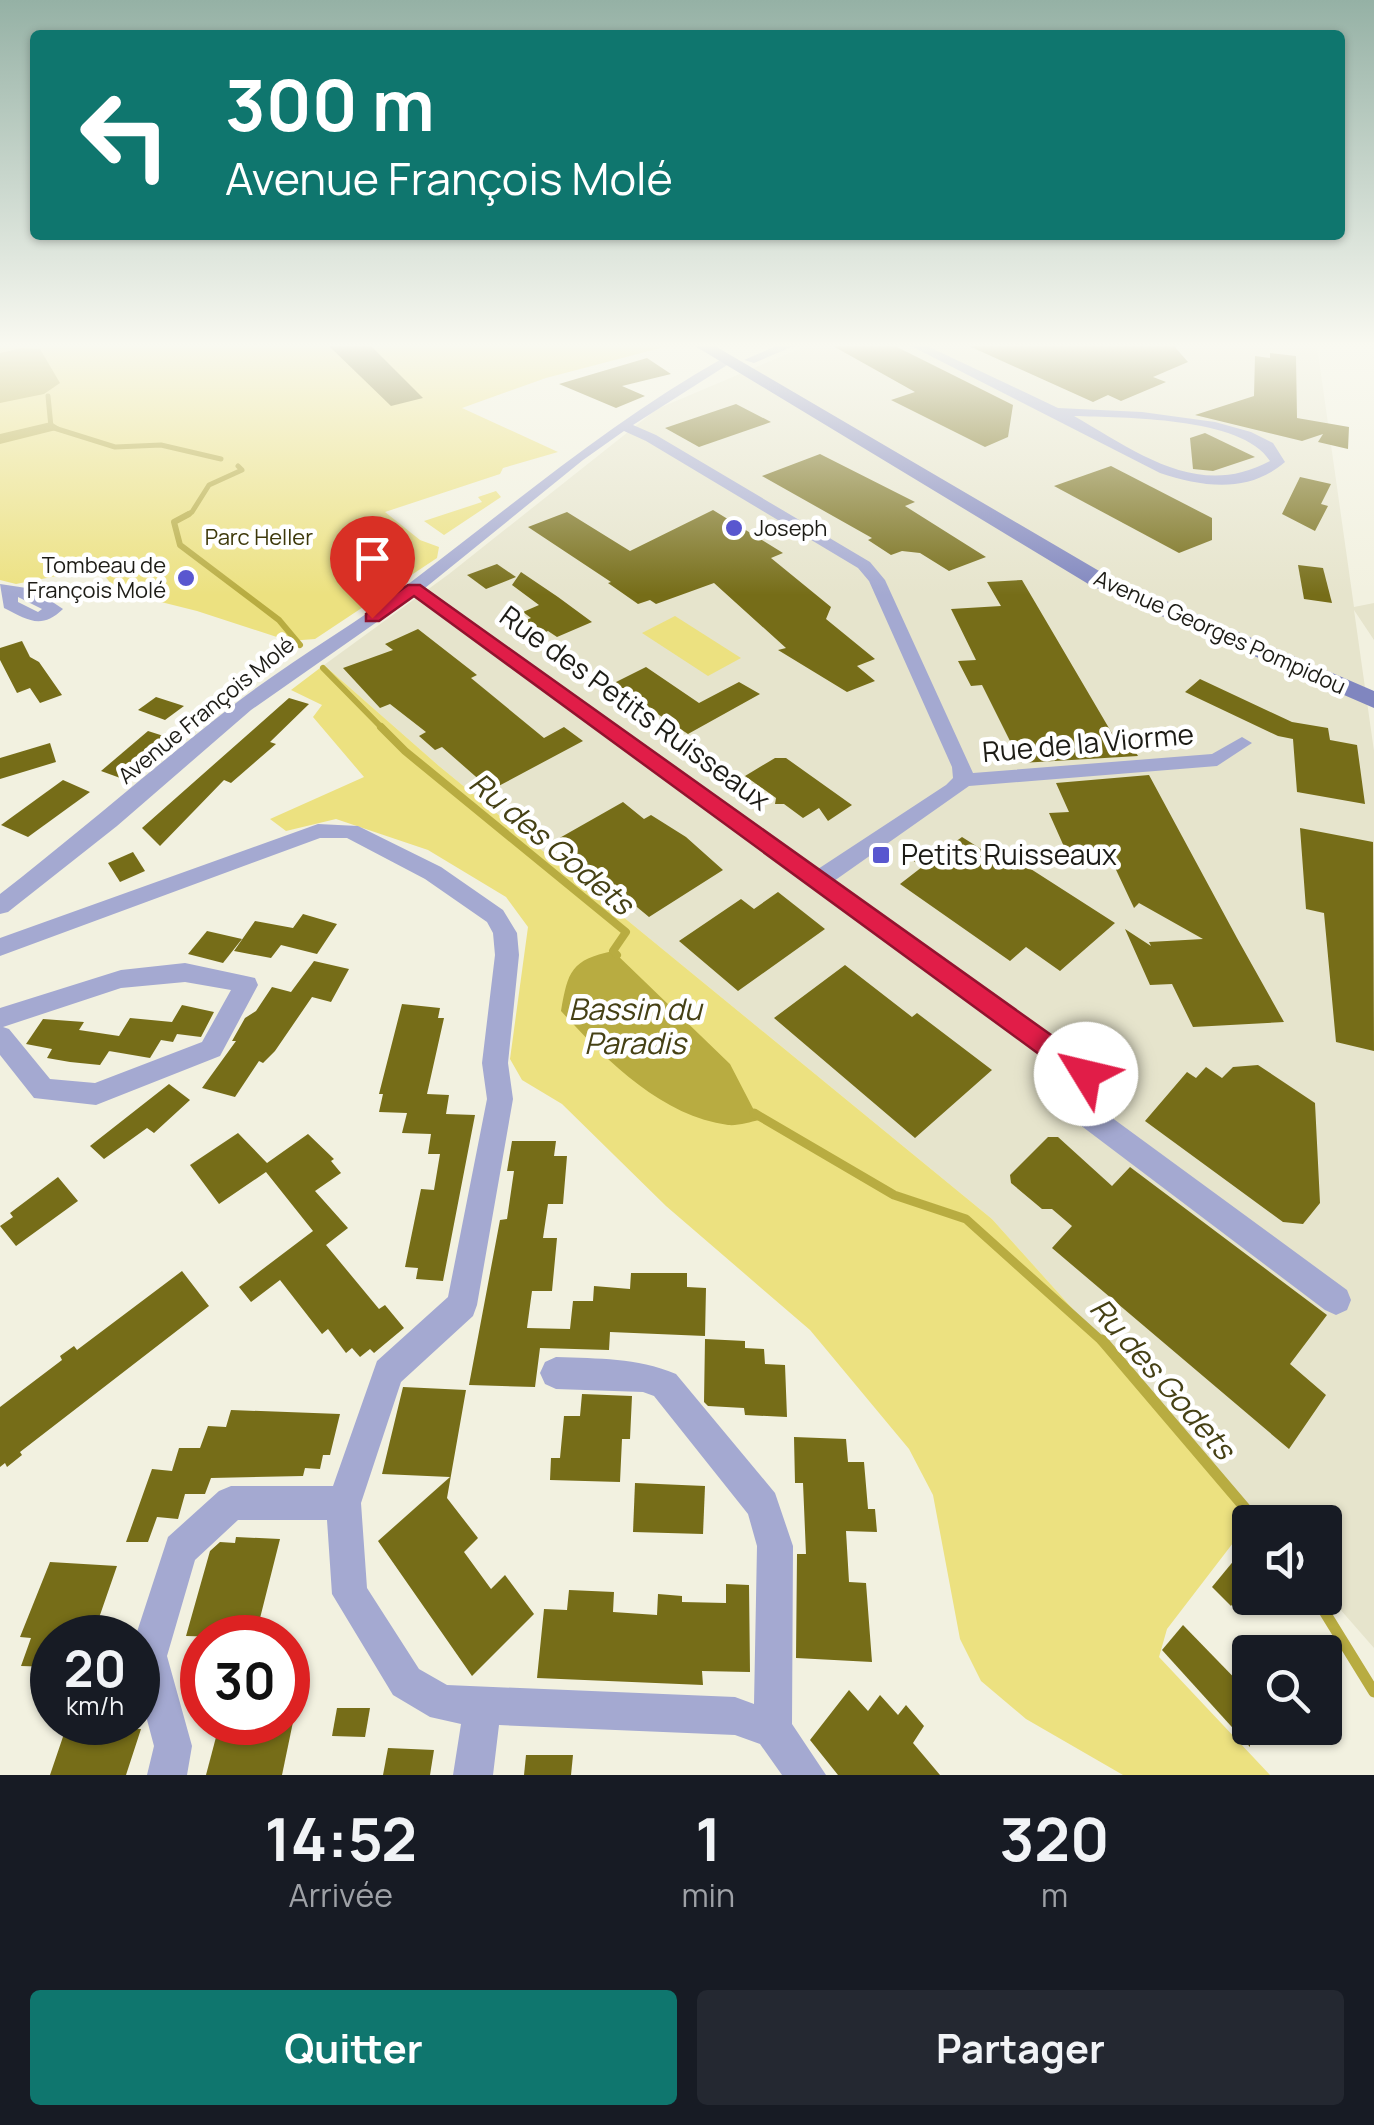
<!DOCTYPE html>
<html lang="fr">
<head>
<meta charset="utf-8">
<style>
	body { margin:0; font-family:Manrope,sans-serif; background:#242831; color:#f1f3f6; height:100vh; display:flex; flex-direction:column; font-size:38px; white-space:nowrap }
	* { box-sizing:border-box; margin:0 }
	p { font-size:32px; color:#9ea1a6 }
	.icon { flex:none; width:55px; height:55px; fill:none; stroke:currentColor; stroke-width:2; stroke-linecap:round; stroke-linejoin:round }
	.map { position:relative; height:1775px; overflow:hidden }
	.sheet { display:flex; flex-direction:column; background:#171b24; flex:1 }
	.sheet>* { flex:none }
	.banner { position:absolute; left:30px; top:30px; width:1315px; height:210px; border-radius:10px; box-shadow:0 2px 8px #0004; background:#0f766e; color:#fff; overflow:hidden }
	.controls { position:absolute; left:1232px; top:1505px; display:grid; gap:20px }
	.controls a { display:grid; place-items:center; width:110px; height:110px; border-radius:10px; background:#171b24; box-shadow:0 2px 8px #0004; font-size:50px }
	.speed { position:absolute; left:30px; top:1615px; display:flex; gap:20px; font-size:50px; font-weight:700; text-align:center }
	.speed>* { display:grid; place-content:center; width:130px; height:130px; border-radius:50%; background:#171b24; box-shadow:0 2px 8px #0004; line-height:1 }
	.speed small { font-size:25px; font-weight:400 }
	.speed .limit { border:15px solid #d22; background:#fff; color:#111 }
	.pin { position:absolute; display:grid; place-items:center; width:85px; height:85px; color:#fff; margin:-102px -42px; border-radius:50% 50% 50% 0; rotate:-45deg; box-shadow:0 0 10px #0007 }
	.pin .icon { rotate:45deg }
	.me { position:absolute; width:110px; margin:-55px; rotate:306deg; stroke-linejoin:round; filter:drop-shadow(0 0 8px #0008) }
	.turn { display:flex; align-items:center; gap:35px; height:210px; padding:0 30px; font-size:45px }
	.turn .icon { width:130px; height:130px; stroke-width:2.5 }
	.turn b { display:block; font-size:70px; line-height:85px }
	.eta { display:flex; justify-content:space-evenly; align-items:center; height:170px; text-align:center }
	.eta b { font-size:60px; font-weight:700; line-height:70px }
	.cta { display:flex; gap:20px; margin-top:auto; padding:20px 30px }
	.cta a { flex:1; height:115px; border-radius:10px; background:#0f766e; color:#fff; font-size:40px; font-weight:700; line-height:115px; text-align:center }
	.cta a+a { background:#242831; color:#f1f3f6 }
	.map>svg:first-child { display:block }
</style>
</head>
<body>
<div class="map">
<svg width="1374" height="1775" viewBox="0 0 1374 1775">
	<rect width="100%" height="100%" fill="#f2f1e0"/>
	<polygon fill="#e6e4cc" points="806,346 1317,346 1354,607 1374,603 1374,640 1354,610 1374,751 1374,1648 1325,1592 1325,1522 1264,1522 992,1219 439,766 324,665 449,574 657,409"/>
	<g fill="#ece180">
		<polygon points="0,346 668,346 546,378 462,408 558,452 503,468 500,474 385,512 420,540 439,547 437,558 315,639 289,641 197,611 137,596 124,599 98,568 16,584 0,580"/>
		<polygon points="496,491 501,497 444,535 424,521 482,502 478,497"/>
		<polygon points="675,616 741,658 708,676 642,633"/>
		<polygon points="324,665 439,766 992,1219 1256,1513 1167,1629 1159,1657 1270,1775 1123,1775 1026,1719 981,1681 960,1639 933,1495 909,1449 810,1330 666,1206 562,1104 522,1080 510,1059 528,927 506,897 428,850 336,819 286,831 270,819 364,777 313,717 322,705 291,690"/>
	</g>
	<g fill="#b8ac41">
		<polygon points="22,348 40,349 60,383 44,394 0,403 0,353"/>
		<path d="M 613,951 L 730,1064 L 759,1120 C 750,1122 738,1126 728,1125 C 661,1116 605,1059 561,1011 C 568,971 571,960 613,951 Z"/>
	</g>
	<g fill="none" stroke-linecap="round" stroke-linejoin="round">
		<g stroke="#b8ac41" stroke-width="5">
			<polyline points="48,396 51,427 115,447 161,445 221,459"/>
			<polyline points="185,516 192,512 209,485 242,470 238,466"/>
		</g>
		<g stroke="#b8ac41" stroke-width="6">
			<polyline points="189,514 174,522 180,545 279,620 300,645"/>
			<polyline points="323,668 384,730"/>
		</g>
		<polyline stroke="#b8ac41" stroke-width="8" points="381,727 405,751 626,932 613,951 617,955"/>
		<polyline stroke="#b8ac41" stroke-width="9" points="754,1113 894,1195 966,1219 1104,1343"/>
		<g stroke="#b8ac41" stroke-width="11">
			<polyline points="1102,1340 1257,1522"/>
			<polyline points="1316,1598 1374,1692"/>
		</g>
		<polygon fill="#b8ac41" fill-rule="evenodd" points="51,422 59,427 56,430 0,444 0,434"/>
	</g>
	<g fill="#766d18">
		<polygon points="329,346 371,346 423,398 391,406"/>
		<polygon points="833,346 895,346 1013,405 1008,437 985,447 891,400 915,392"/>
		<polygon points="969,346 1174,346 1188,362 1153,377 1166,382 1121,401 1108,395 1093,402"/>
		<polygon points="1270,353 1296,356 1297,418 1349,427 1348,449 1318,442 1323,434 1302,441 1195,415 1254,396 1255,356 1270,358"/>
		<polygon points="647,358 671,374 622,386 645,396 616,408 559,384"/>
		<polygon points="736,404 771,422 699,447 665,428"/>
		<polygon points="1205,433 1255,457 1213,471 1193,469 1190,438"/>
		<polygon points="820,454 915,502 905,506 986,557 949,571 920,553 902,551 891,555 868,540 872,538 762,476"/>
		<polygon points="1111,466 1212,518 1212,540 1179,553 1054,486"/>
		<polygon points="1300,477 1331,484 1321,504 1328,506 1315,531 1282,514"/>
		<polygon points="713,510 783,553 771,558 831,607 826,619 875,659 857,666 875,681 847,692 778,650 786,648 714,583 656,604 650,600 638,604 608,583 611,582 528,527 567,512 630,551"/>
		<polygon points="497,564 516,577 486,589 467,575"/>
		<polygon points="1298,565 1323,568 1332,603 1304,599"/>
		<polygon points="521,572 558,597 592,622 557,637 548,631 537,636 519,623 531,618 523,612 539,605 512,585"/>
		<polygon points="1022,580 1123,752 1135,751 1138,756 1021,763 982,685 971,686 958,661 976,660 951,609 1001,606 987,582"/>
		<polygon points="418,629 477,675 471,678 544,738 564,727 583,741 491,790 442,747 435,750 419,736 426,732 390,704 380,708 343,668 393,650 385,644"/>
		<polygon points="22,641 30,657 39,662 62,695 40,703 30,688 17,693 0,660 0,648"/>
		<polygon points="646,667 699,703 739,682 760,694 688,734 612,684"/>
		<polygon points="1200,679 1292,722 1328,728 1330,740 1357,745 1365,804 1297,792 1293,739 1278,736 1185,692"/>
		<polygon points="156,697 184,706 165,720 138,710"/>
		<polygon points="289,698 309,704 270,742 276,744 231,783 224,780 160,846 142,828"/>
		<polygon points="148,731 173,739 123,779 101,771"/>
		<polygon points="50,743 56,762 0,779 0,758"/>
		<polygon points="775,758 786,758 852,805 828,821 819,808 803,818 784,804 775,804 776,798 745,776"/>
		<polygon points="1149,775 1237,938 1284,1022 1193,1027 1172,984 1150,985 1125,929 1151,946 1149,942 1203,939 1139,903 1134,908 1110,857 1070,860 1049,813 1069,812 1056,783"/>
		<polygon points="63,780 90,792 28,837 1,825"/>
		<polygon points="623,802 644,819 651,815 686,837 723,870 649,917 556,840"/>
		<polygon points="1300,828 1373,842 1374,1051 1336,1042 1324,913 1306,909"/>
		<polygon points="962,837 992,856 1001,850 1115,923 1060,971 1026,947 1010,961 900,884 922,867 911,859 927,848 937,855"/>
		<polygon points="133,852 145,871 120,882 108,863"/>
		<polygon points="778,892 825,929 738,991 679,941 741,899 754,909"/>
		<polygon points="303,914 337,924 317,954 281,945 271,958 234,951 255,921 293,928"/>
		<polygon points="207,931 242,939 223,963 188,954"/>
		<polygon points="314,961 349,969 331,1002 312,997 275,1051 263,1063 259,1061 235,1097 202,1088 236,1041 232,1041 245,1018 256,1011 272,987 291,992"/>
		<polygon points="845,965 912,1017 917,1013 992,1070 915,1138 774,1018"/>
		<polygon points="402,1004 440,1008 438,1018 444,1018 427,1094 449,1095 446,1114 475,1115 443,1281 416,1279 418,1268 405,1267 421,1189 434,1190 440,1154 428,1154 431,1134 402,1133 407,1113 379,1112 383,1094 379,1094"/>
		<polygon points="182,1005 214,1012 201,1037 177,1034 173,1042 161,1040 150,1058 109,1051 115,1042 100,1065 70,1062 47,1058 52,1049 26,1044 43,1019 84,1022 79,1030 119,1036 130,1018 172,1022"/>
		<polygon points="1258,1065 1315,1103 1320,1203 1303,1224 1283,1222 1145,1121 1187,1072 1196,1078 1206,1067 1222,1078 1233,1067"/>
		<polygon points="169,1084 190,1100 154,1133 147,1128 104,1159 90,1146"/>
		<polygon points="238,1133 267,1163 308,1134 334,1159 331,1161 341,1173 315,1191 348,1228 326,1245 379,1309 385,1305 404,1328 374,1353 370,1349 360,1357 352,1348 346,1353 328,1329 322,1334 280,1280 251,1302 239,1287 313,1231 266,1172 219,1204 190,1165"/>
		<polygon points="1048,1137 1058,1137 1112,1186 1130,1167 1327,1315 1290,1364 1326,1395 1289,1449 1052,1248 1072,1226 1052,1209 1042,1209 1011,1183 1010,1175"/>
		<polygon points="512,1141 556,1141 554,1156 567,1156 563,1204 548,1204 543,1238 557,1238 552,1291 532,1291 527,1328 570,1329 573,1301 593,1301 594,1286 630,1289 631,1273 687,1273 687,1287 706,1288 705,1336 610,1332 609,1350 540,1348 535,1387 469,1385 500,1220 507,1219 514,1171 507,1171"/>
		<polygon points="58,1177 78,1201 16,1246 0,1226 13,1217 10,1213"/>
		<polygon points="182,1271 209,1306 20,1452 22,1455 7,1467 5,1463 0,1467 0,1407 62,1360 60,1356 74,1346 77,1350"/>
		<polygon points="705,1339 745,1341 745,1348 764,1349 765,1364 785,1365 787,1417 745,1415 744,1408 708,1406 704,1402"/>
		<polygon points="403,1387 466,1390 447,1498 478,1538 464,1552 491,1589 505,1575 534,1614 472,1676 378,1541 450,1477 382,1474"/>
		<polygon points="582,1394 632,1396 630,1439 622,1439 620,1482 550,1480 551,1458 560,1458 564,1416 580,1416"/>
		<polygon points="231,1410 340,1414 330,1455 323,1455 320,1469 305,1468 303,1476 211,1478 205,1494 185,1494 178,1519 157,1517 148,1542 126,1542 152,1469 172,1471 179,1448 200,1448 208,1426 226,1427"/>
		<polygon points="794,1437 846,1439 848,1462 864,1462 868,1509 875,1509 877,1532 846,1531 849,1582 866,1583 872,1662 796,1658 797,1554 806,1554 803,1483 795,1483"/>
		<polygon points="635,1483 705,1486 703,1534 633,1532"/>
		<polygon points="236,1537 280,1539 255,1638 186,1636 210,1551 220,1542 235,1543"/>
		<polygon points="1250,1541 1250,1581 1231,1606 1212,1587"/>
		<polygon points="50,1562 117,1566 92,1638 52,1638 52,1667 21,1666 31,1638 20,1637"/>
		<polygon points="726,1584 749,1585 750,1672 702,1671 703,1685 537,1678 544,1609 567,1610 569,1590 614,1592 613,1612 657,1615 658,1594 682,1596 682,1602 726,1603"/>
		<polygon points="1183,1625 1250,1694 1250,1747 1162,1650"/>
		<polygon points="849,1690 868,1711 880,1695 898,1715 906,1705 924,1726 913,1743 940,1775 838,1775 810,1740"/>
		<polygon points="337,1708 370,1708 365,1737 332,1736"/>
		<polygon points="68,1722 120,1722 118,1728 141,1729 126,1775 50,1775"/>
		<polygon points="220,1722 293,1722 282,1775 206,1775"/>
		<polygon points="388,1748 434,1750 430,1775 383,1775"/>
		<polygon points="526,1755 573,1755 571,1775 524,1775"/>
	</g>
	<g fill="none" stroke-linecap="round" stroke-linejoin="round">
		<g fill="#a4a9d1" fill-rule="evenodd">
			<polygon points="776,346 794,346 754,363 744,360"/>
			<path d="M 911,346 L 927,346 L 1058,408 L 1142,412 L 1215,422 L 1251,432 L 1273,443 L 1285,462 C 1248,494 1203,487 1160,473 ZM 1074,416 C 1122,418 1242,416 1270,461 C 1198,500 1137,452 1074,416 Z"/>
			<path d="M 725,357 L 735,360 L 633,425 L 656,435 L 870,562 L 885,580 L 973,773 L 1212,754 L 1242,737 L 1252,743 L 1217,766 L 969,786 L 834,881 L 1095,1067 L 1099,1075 L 1085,1098 L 1347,1290 L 1351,1300 L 1347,1310 L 1336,1315 L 1325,1310 L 1059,1109 L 1055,1101 L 1070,1077 L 414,596 L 251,710 L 117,826 L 8,912 L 0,914 L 0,894 C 80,832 156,765 236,703 C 292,660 354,625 411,582 C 514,504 611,421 725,357 ZM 624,431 L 646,441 L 858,568 L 869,581 L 952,767 L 953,778 L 946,785 L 818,869 L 425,588 L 583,460 Z"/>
			<path d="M 0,584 L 33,589 L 63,609 C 41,630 28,620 4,608 ZM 18,597 L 42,609 L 38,612 L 18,602 Z"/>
			<path d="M 318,824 L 358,826 L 441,867 L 503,910 L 517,933 L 519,955 L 508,1063 L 513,1099 L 477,1305 L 473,1316 L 401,1382 L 361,1503 L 367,1588 L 419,1669 L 447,1685 L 735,1697 L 754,1704 L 757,1546 L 748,1514 L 654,1396 L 643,1392 L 556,1389 L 545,1384 L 540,1373 L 545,1362 L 556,1357 C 600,1359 635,1357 676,1374 L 775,1493 L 793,1546 L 792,1724 L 826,1775 L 782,1775 L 760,1744 L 735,1735 L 499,1725 L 493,1775 L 453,1775 L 461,1724 L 430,1717 L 393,1695 L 332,1594 L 327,1520 L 238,1520 L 195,1560 L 167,1656 L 192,1746 L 187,1775 L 147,1775 L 154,1746 L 138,1686 L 135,1638 L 168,1537 L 219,1491 L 231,1486 L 333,1486 L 377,1361 L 448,1297 L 487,1099 L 482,1063 L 495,955 L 493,933 L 487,922 L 425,879 L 347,838 L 320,838 L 0,956 L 0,938 Z"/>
			<path d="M 185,963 L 246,976 L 255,978 L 258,985 L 220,1056 L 96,1105 L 34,1098 L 0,1055 L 0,1008 L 121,970 ZM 185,982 L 231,990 L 202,1042 L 95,1083 L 50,1079 L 9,1029 L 3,1027 L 121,988 Z"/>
		</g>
		<polygon fill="#8086bf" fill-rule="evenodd" points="695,346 715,346 1106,575 1374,691 1374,708 1090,585"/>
	</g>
	<linearGradient id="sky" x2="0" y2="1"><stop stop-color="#95b1a5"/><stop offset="0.58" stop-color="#f9f9f1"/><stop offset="1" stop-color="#f9f9f1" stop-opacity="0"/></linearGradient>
	<rect width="1374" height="595" fill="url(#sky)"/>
	<polygon fill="#e11d48" stroke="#92132f" stroke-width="2.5" points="408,585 420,585 1096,1067 1099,1074 1096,1082 1086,1085 1077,1082 414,596 379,621 366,621 366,614"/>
	<g fill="#5957cf" stroke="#fff" stroke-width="4">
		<circle cx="734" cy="528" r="10"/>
		<circle cx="186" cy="578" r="10"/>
		<rect x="871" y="845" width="20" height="20" rx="5"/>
	</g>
	<g text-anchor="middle" stroke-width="9" stroke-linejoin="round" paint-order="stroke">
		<g font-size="22" fill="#1d1c16" stroke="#fff" text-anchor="start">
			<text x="754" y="536">Joseph</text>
			<text x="166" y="573" text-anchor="end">Tombeau de<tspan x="166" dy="25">François Molé</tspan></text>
		</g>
		<g font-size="22" fill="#3d380a" stroke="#fff">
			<text x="259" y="545">Parc Heller</text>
		</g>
		<g font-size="22" fill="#1d1c16" stroke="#fff">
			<text transform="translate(1220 632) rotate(24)" y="8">Avenue Georges Pompidou</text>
			<text transform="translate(206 710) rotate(-39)" y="8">Avenue François Molé</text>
		</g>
		<g font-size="28" fill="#1d1c16" stroke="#fff">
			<text transform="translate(635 708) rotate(36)" y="10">Rue des Petits Ruisseaux</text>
			<text transform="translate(1088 743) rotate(-5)" y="10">Rue de la Viorme</text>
		</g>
		<g font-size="28" fill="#1d1c16" stroke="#fff" text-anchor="start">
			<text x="901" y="865">Petits Ruisseaux</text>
		</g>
		<g font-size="30" font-style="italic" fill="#464115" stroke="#fff">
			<text transform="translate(551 844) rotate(40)" y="10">Ru des Godets</text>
			<text x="635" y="1020">Bassin du<tspan x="635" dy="34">Paradis</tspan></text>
			<text transform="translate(1162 1379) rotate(49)" y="10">Ru des Godets</text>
		</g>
	</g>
</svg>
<div class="controls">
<a><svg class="icon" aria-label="sound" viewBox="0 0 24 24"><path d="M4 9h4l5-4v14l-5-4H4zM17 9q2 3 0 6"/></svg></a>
<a><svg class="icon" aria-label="search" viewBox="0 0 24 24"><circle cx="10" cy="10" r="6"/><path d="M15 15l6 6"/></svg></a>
</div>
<div class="speed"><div>20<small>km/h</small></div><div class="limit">30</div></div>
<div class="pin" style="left:372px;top:618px;background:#d93025"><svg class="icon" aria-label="arrive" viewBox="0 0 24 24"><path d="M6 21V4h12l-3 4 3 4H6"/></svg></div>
<svg class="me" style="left:1086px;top:1074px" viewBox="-20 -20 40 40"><circle r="19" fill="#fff"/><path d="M0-13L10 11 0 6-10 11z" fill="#e11d48"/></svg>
<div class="banner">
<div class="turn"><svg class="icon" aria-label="left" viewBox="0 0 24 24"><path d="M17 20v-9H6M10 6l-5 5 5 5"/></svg><div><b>300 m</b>Avenue François Molé</div></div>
</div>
</div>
<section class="sheet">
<div class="eta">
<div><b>14:52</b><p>Arrivée</p></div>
<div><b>1</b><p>min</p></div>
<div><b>320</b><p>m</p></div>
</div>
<div class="cta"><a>Quitter</a><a>Partager</a></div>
</section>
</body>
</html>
